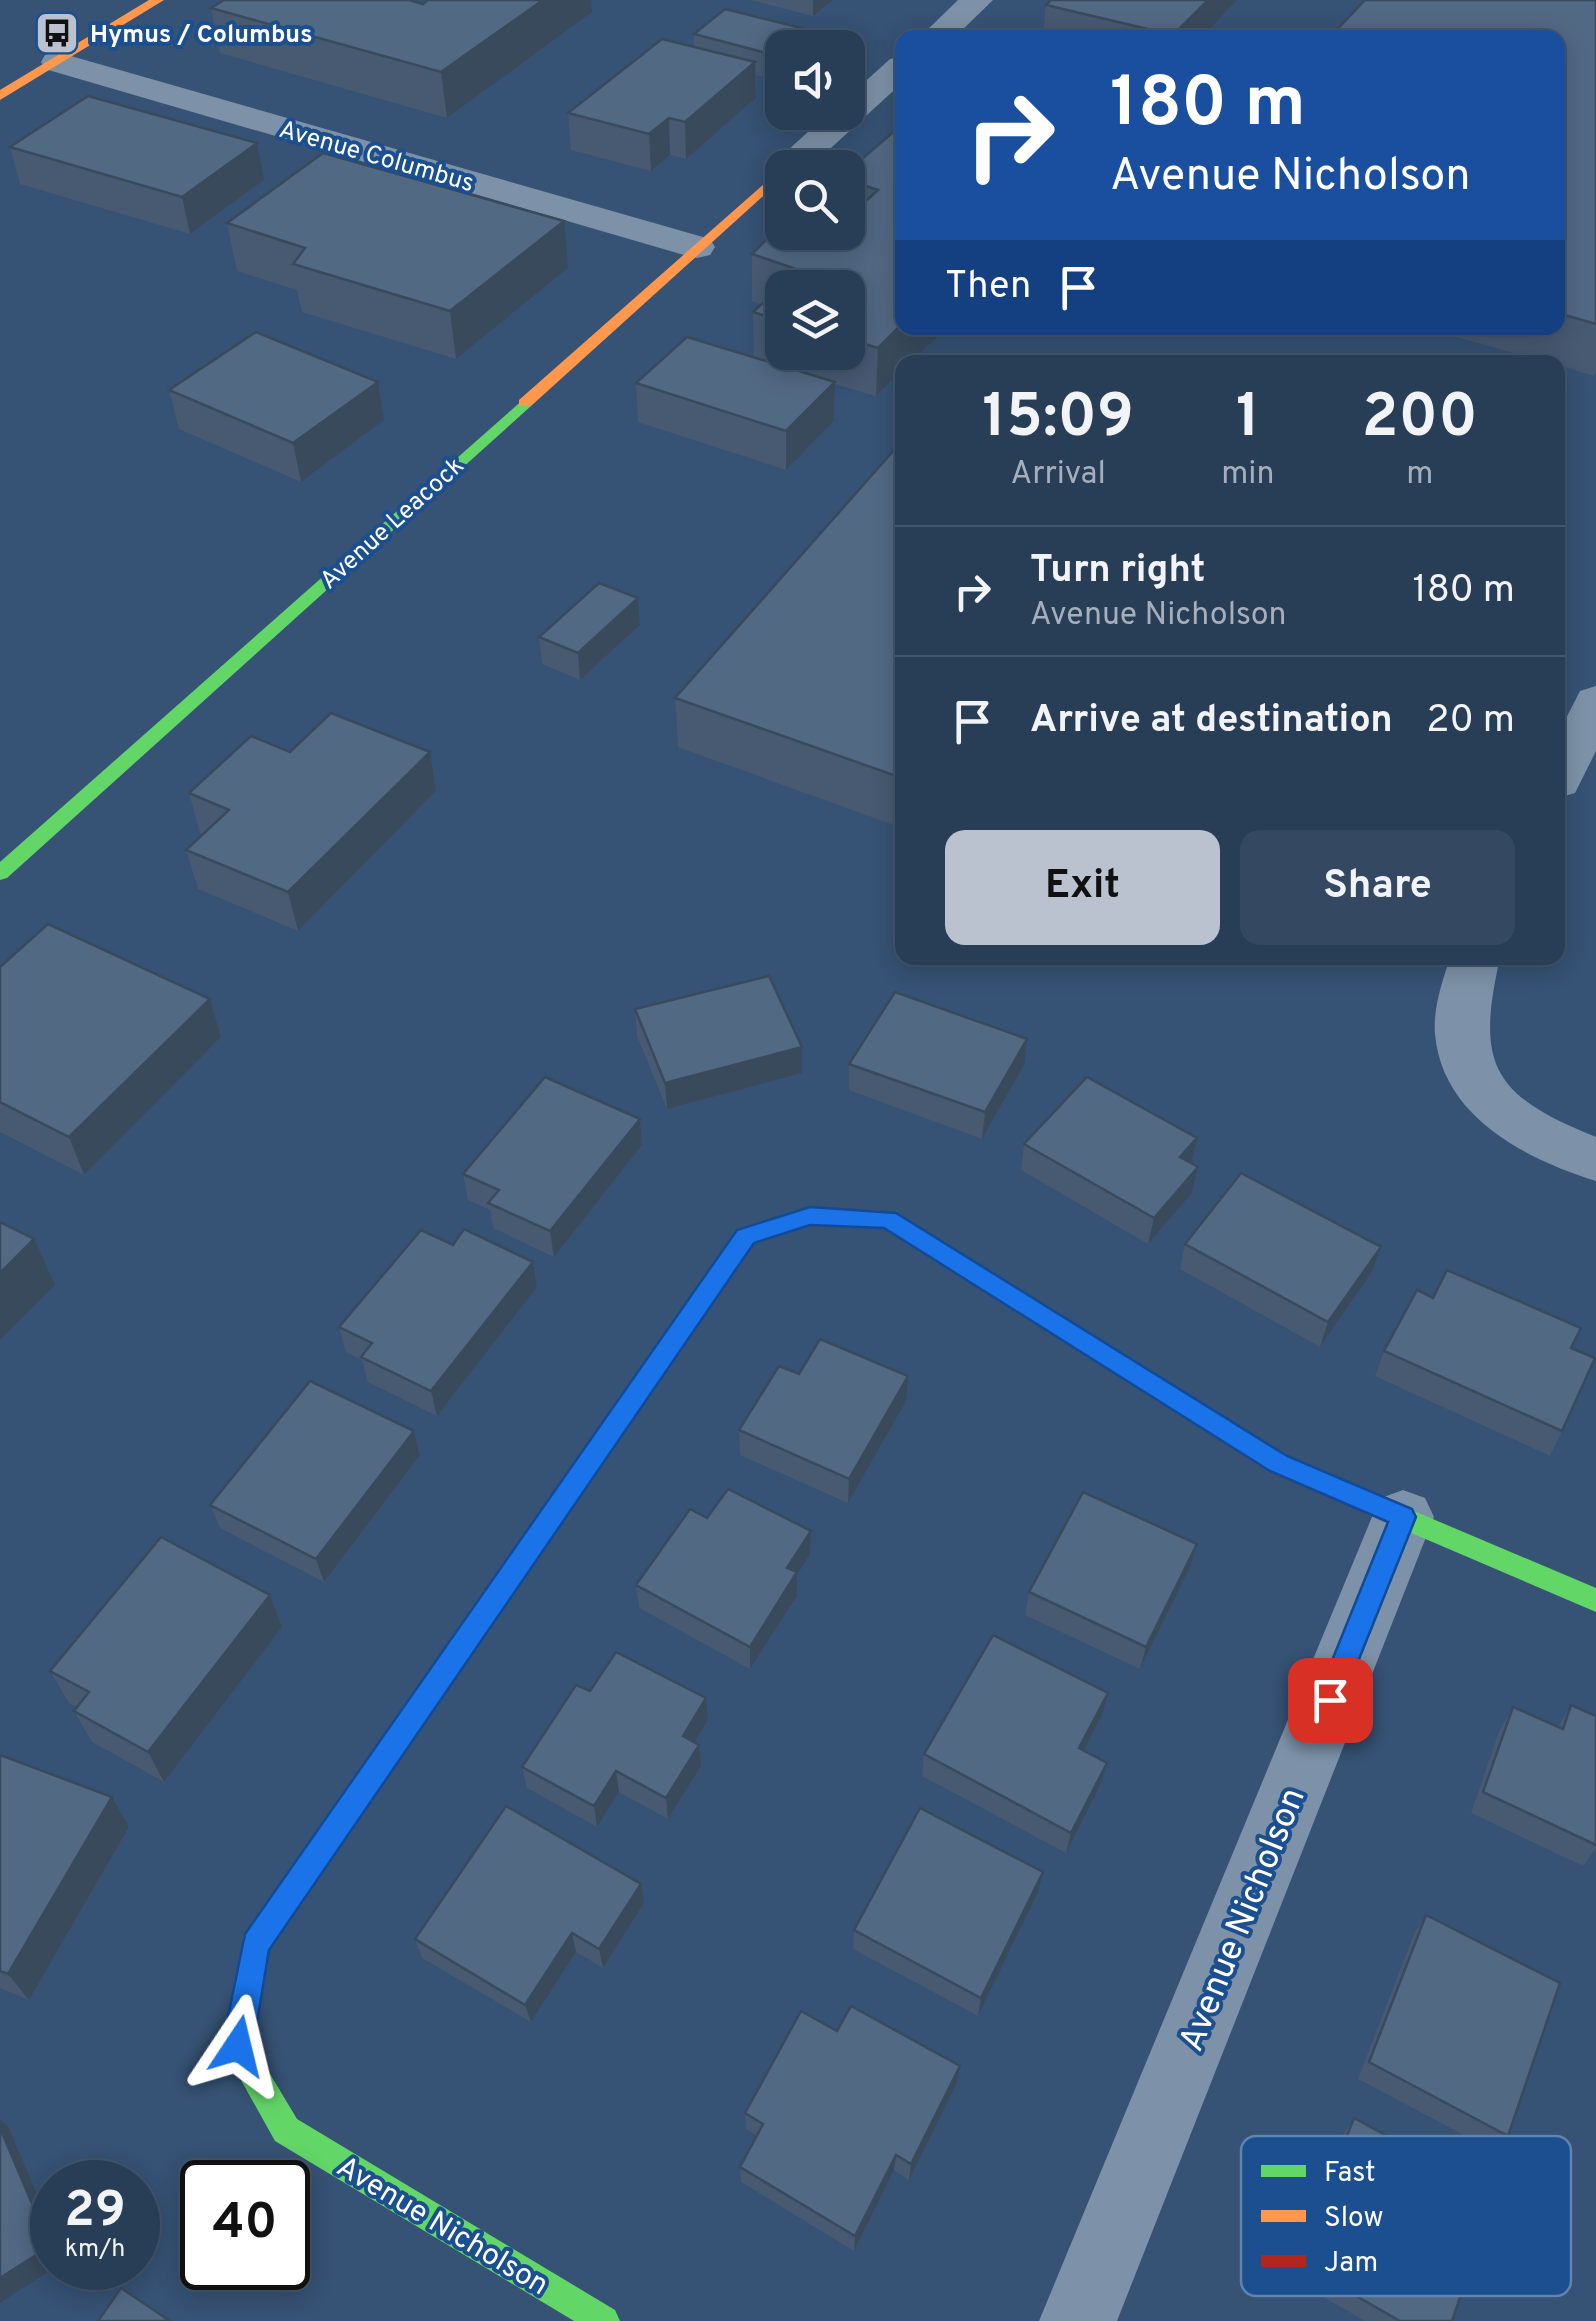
<!DOCTYPE html>
<html lang="en">
<head>
<meta charset="utf-8">
<style>
	body { margin:0; font-family:Overpass,sans-serif; background:#344961; color:#f1f3f6; height:100vh; display:flex; flex-direction:column; font-size:38px; white-space:nowrap }
	* { box-sizing:border-box; margin:0 }
	p { font-size:32px; color:#a5aeba }
	.icon { flex:none; width:55px; height:55px; fill:none; stroke:currentColor; stroke-width:2; stroke-linecap:round; stroke-linejoin:round }
	.map { position:relative; flex:1; overflow:hidden }
	.drawer { position:absolute; left:895px; top:355px; width:670px; height:610px; display:flex; flex-direction:column; background:#283e57; border-radius:20px; box-shadow:0 5px 25px #0003,0 0 0 2px #44576d }
	.drawer>* { flex:none }
	.hud { position:absolute; left:895px; top:30px; width:670px; height:305px; border-radius:20px; box-shadow:0 5px 25px #0003,0 0 0 2px #44576d; background:#1a4fa0; color:#fff; overflow:hidden }
	.tools { position:absolute; left:765px; top:30px; display:grid; gap:20px }
	.tools a { display:grid; place-items:center; width:100px; height:100px; border-radius:20px; background:#283e57; box-shadow:0 5px 25px #0003,0 0 0 2px #44576d; font-size:50px }
	.speed { position:absolute; left:30px; top:2160px; display:flex; gap:20px; font-size:50px; font-weight:700; text-align:center }
	.speed>* { display:grid; place-content:center; width:130px; height:130px; border-radius:50%; background:#283e57; box-shadow:0 5px 25px #0003,0 0 0 2px #44576d; line-height:1 }
	.speed small { font-size:25px; font-weight:400 }
	.speed .limit { border:5px solid #111; border-radius:15px; background:#fff; color:#111 }
	.pin { position:absolute; display:grid; place-items:center; width:85px; height:85px; color:#fff; margin:-42px; border-radius:20px; box-shadow:0 5px 15px #0006 }
	.me { position:absolute; width:110px; margin:-55px; rotate:10deg; stroke-linejoin:round; filter:drop-shadow(0 0 8px #0008) }
	.turn { display:flex; align-items:center; gap:35px; height:210px; padding:0 50px; font-size:45px }
	.turn .icon { width:130px; height:130px; stroke-width:2.5 }
	.turn b { display:block; font-size:70px; line-height:85px }
	.then { display:flex; align-items:center; height:95px; padding:0 50px; background:#0003; gap:20px; font-size:38px }
	.eta { display:flex; justify-content:space-evenly; align-items:center; height:170px; text-align:center }
	.eta b { font-size:60px; font-weight:700; line-height:70px }
	.action { display:flex; gap:20px; margin-top:auto; padding:20px 50px }
	.action a { flex:1; height:115px; border-radius:20px; background:#b9c2ce; color:#111; font-size:40px; font-weight:700; line-height:115px; text-align:center }
	.action a+a { background:#344961; color:#f1f3f6 }
	ul { padding:0; list-style:none }
	li { display:flex; align-items:center; gap:30px; height:130px; padding:0 50px; border-top:2px solid #44576d }
	li div { flex:1 }
	li b { display:block; font-size:38px }
	li em { font-style:normal }
	.map>svg:first-child { display:block }
</style>
</head>
<body>
<div class="map">
<svg width="1596" height="2321" viewBox="0 0 1596 2321">
	<rect width="100%" height="100%" fill="#365274"/>
	<g fill="none" stroke-linecap="round" stroke-linejoin="round">
		<g fill="#7d92a8" fill-rule="evenodd">
			<polygon points="958,0 993,0 954,38 919,38"/>
			<polygon points="57,52 710,239 715,247 710,255 697,258 684,255 45,69 41,62 45,55"/>
			<polygon points="902,56 902,83 809,168 782,168 782,177 776,175 771,168 776,161 830,112 848,112 848,97 890,59"/>
			<polygon points="1596,686 1596,751 1575,793 1558,798 1558,734 1580,691"/>
			<path d="M 1450,958 L 1500,958 C 1476,1064 1491,1095 1596,1137 L 1596,1181 C 1526,1159 1442,1117 1435,1034 C 1433,1008 1442,982 1450,958 Z"/>
			<polygon points="1403,1490 1425,1498 1434,1517 1117,2321 1039,2321 1372,1517 1381,1498"/>
		</g>
		<g fill="#63d668" fill-rule="evenodd">
			<polygon points="525,398 531,400 531,406 7,878 0,880 0,862"/>
			<polygon points="1376,1495 1596,1588 1596,1612 1367,1514 1363,1506 1367,1498"/>
			<polygon points="415,1700 425,1704 429,1713 425,1722 269,1949 252,2044 297,2119 615,2310 620,2321 574,2321 275,2141 222,2046 245,1934 405,1704"/>
		</g>
		<g fill="#ff974d" fill-rule="evenodd">
			<polygon points="149,0 164,0 0,100 0,90"/>
			<polygon points="782,168 782,179 531,406 519,406 519,400"/>
			<polygon points="810,1207 848,1211 851,1217 848,1223 810,1225 754,1243 425,1722 415,1726 405,1722 401,1713 405,1704 738,1229"/>
		</g>
		<polygon fill="#b3261e" fill-rule="evenodd" points="840,1208 896,1213 1288,1456 1385,1498 1389,1506 1385,1514 1376,1517 1367,1514 1270,1472 884,1228 832,1223 829,1217 832,1211"/>
	</g>
	<g fill="#475a72" fill-rule="evenodd">
		<polygon points="750,0 833,0 813,16"/>
		<polygon points="1596,0 1596,372 1594,376 1558,365 1558,362 1547,362 1424,328 1558,328 1558,38"/>
		<polygon points="1046,5 1201,38 1043,38"/>
		<polygon points="211,8 592,12 447,118 220,53"/>
		<polygon points="809,30 778,81 756,75 756,98 686,159 670,155 651,171 571,150 568,113 694,47 694,34"/>
		<path d="M 898,128 L 902,328 L 947,328 L 911,362 L 902,362 L 902,370 L 876,396 L 835,384 L 834,421 L 786,470 L 638,422 L 636,383 L 754,357 L 753,312 L 762,305 L 752,301 L 752,254 L 848,232 L 848,171 ZM 782,288 L 848,288 L 848,352 L 782,352 Z"/>
		<polygon points="10,147 264,180 190,234 20,184"/>
		<polygon points="227,223 568,268 456,359 302,312 297,290 237,271"/>
		<polygon points="378,382 384,420 301,482 179,429 169,390"/>
		<polygon points="902,441 902,828 678,747 675,698"/>
		<polygon points="638,598 640,625 580,680 542,664 539,637"/>
		<polygon points="290,752 430,752 436,791 298,931 198,889 186,850 203,834 200,833 189,793"/>
		<polygon points="0,967 210,999 221,1037 84,1175 0,1132"/>
		<polygon points="635,1009 802,1073 667,1109 637,1036"/>
		<polygon points="849,1064 1024,1065 982,1139 849,1090"/>
		<polygon points="640,1119 642,1145 554,1257 493,1228 490,1210 468,1200 463,1174"/>
		<polygon points="1197,1138 1191,1163 1198,1167 1192,1193 1148,1244 1021,1170 1024,1144"/>
		<polygon points="1185,1244 1381,1247 1372,1272 1320,1347 1180,1269"/>
		<polygon points="453,1245 533,1262 537,1287 437,1416 368,1382 362,1360 346,1352 339,1327"/>
		<polygon points="1433,1298 1571,1348 1562,1431 1550,1456 1375,1376 1384,1351"/>
		<polygon points="799,1374 906,1401 848,1503 740,1455 739,1430"/>
		<polygon points="414,1431 420,1455 324,1582 220,1528 210,1505"/>
		<polygon points="707,1518 811,1531 810,1554 797,1575 797,1596 750,1669 639,1608 636,1585"/>
		<polygon points="1190,1567 1140,1669 1025,1615 1029,1592"/>
		<polygon points="270,1595 282,1627 164,1782 92,1742 74,1711 77,1707 69,1703 50,1671"/>
		<polygon points="590,1691 706,1698 708,1720 694,1742 701,1766 668,1819 619,1792 597,1827 527,1788 522,1767"/>
		<polygon points="1571,1705 1596,1716 1596,1848 1583,1866 1471,1813 1500,1729 1513,1707 1558,1727"/>
		<polygon points="1102,1715 1084,1751 1107,1763 1101,1784 1066,1853 922,1776 924,1754"/>
		<polygon points="0,1755 112,1797 129,1827 29,2000 0,1988"/>
		<polygon points="1038,1892 978,2016 853,1949 854,1930"/>
		<polygon points="644,1903 603,1968 576,1952 531,2022 422,1958 415,1939"/>
		<polygon points="1426,1915 1508,2136 1494,2151 1358,2079 1414,1934"/>
		<polygon points="837,2031 960,2066 957,2083 909,2180 894,2170 854,2251 741,2182 740,2167 757,2136 746,2129 745,2113"/>
		<polygon points="1354,2118 1452,2321 1365,2321 1287,2276 1343,2135"/>
	</g>
	<g fill="#394a5c">
		<polygon points="543,0 591,0 592,12 447,118 441,72"/>
		<polygon points="813,0 833,0 813,16"/>
		<polygon points="1208,0 1237,0 1201,38 1172,38"/>
		<polygon points="809,30 809,48 788,48"/>
		<polygon points="782,52 782,78 778,81 778,56"/>
		<polygon points="755,62 756,98 686,159 685,122"/>
		<polygon points="669,118 670,155 651,171 649,134"/>
		<polygon points="257,143 264,180 190,234 182,197"/>
		<polygon points="564,221 568,268 456,359 450,311"/>
		<polygon points="902,324 902,328 947,328 911,362 902,362 902,370 876,396 878,348"/>
		<polygon points="378,382 384,420 301,482 293,443"/>
		<polygon points="835,382 834,421 786,470 786,431"/>
		<polygon points="638,598 640,625 580,680 578,653"/>
		<polygon points="430,752 436,791 298,931 288,892"/>
		<polygon points="210,999 221,1037 84,1175 69,1137"/>
		<polygon points="1027,1039 1024,1065 982,1139 985,1112"/>
		<polygon points="802,1047 802,1073 667,1109 665,1083"/>
		<polygon points="640,1119 642,1145 554,1257 550,1231"/>
		<polygon points="1197,1138 1191,1164 1180,1157"/>
		<polygon points="1198,1167 1192,1193 1148,1244 1154,1218"/>
		<polygon points="34,1239 55,1285 0,1340 0,1273"/>
		<polygon points="1381,1247 1372,1272 1320,1347 1328,1322"/>
		<polygon points="533,1262 537,1287 437,1416 431,1391"/>
		<polygon points="908,1376 906,1401 848,1503 849,1479"/>
		<polygon points="414,1431 420,1455 324,1582 316,1559"/>
		<polygon points="811,1531 810,1554 797,1575 797,1596 750,1669 750,1647 787,1568"/>
		<polygon points="1197,1544 1190,1567 1140,1669 1146,1647"/>
		<polygon points="270,1595 282,1627 164,1782 148,1752"/>
		<polygon points="1108,1693 1102,1715 1074,1770 1079,1748"/>
		<polygon points="706,1698 708,1720 685,1757 683,1736"/>
		<polygon points="699,1745 701,1766 668,1819 666,1798"/>
		<polygon points="1107,1763 1101,1784 1066,1853 1071,1833"/>
		<polygon points="616,1771 619,1792 597,1827 594,1806"/>
		<polygon points="112,1797 129,1827 29,2000 8,1974"/>
		<polygon points="1043,1872 1038,1892 978,2016 981,1998"/>
		<polygon points="641,1884 644,1903 603,1968 599,1949"/>
		<polygon points="572,1933 576,1952 531,2022 525,2005"/>
		<polygon points="960,2066 957,2083 909,2180 911,2164"/>
		<polygon points="0,2119 9,2128 52,2230 52,2268 54,2268 0,2303"/>
		<polygon points="896,2155 894,2170 854,2251 855,2236"/>
	</g>
	<g fill="#526984" stroke="#394a5c" stroke-width="2.5">
		<polygon points="224,0 409,0 423,4 428,0 543,0 441,72 211,8"/>
		<polygon points="1051,0 1208,0 1173,35 1046,5"/>
		<polygon points="1365,0 1596,0 1596,324 1558,313 1558,38 1329,38"/>
		<polygon points="725,9 809,30 788,48 782,48 782,52 778,56 694,34"/>
		<polygon points="662,39 755,62 685,122 669,118 649,134 568,113"/>
		<polygon points="88,96 257,143 182,197 10,147"/>
		<polygon points="898,128 902,130 902,324 878,348 848,339 848,288 782,288 782,321 753,312 799,270 752,254 782,224 782,232 848,232 848,217 878,190 848,180 848,171"/>
		<polygon points="323,153 564,221 450,311 293,264 305,248 227,223"/>
		<polygon points="256,332 378,382 293,443 169,390"/>
		<polygon points="687,337 835,382 786,431 636,383"/>
		<polygon points="902,441 902,778 675,698"/>
		<polygon points="599,583 638,598 578,653 539,637"/>
		<polygon points="331,713 430,752 288,892 186,850 229,810 189,793 251,736 290,752"/>
		<polygon points="48,924 210,999 69,1137 0,1102 0,967"/>
		<polygon points="769,976 802,1047 665,1083 635,1009"/>
		<polygon points="895,992 1027,1039 985,1112 849,1064"/>
		<polygon points="545,1077 640,1119 550,1231 488,1203 499,1190 463,1174"/>
		<polygon points="1087,1077 1197,1138 1180,1157 1198,1167 1154,1218 1024,1144"/>
		<polygon points="1241,1173 1381,1247 1328,1322 1185,1244"/>
		<polygon points="0,1222 34,1239 0,1273"/>
		<polygon points="464,1229 533,1262 431,1391 361,1357 372,1343 339,1327 421,1230 453,1245"/>
		<polygon points="1447,1270 1581,1328 1571,1348 1595,1358 1562,1431 1384,1351 1417,1290 1433,1298"/>
		<polygon points="820,1339 908,1376 849,1479 739,1430 779,1366 799,1374"/>
		<polygon points="310,1381 414,1431 316,1559 210,1505"/>
		<polygon points="728,1489 811,1531 787,1568 797,1572 750,1647 636,1585 690,1509 707,1518"/>
		<polygon points="1083,1492 1197,1544 1146,1647 1029,1592"/>
		<polygon points="161,1537 270,1595 148,1752 74,1711 89,1692 50,1671"/>
		<polygon points="993,1635 1108,1693 1079,1748 1107,1763 1071,1833 924,1754"/>
		<polygon points="616,1652 706,1698 683,1736 699,1745 666,1798 616,1771 594,1806 522,1767 576,1685 590,1691"/>
		<polygon points="1571,1705 1596,1716 1596,1845 1483,1792 1513,1707 1563,1729"/>
		<polygon points="0,1755 112,1797 8,1974 0,1971"/>
		<polygon points="506,1806 641,1884 599,1949 572,1933 525,2005 415,1939"/>
		<polygon points="920,1808 1043,1872 981,1998 854,1930"/>
		<polygon points="1426,1915 1560,1983 1508,2136 1369,2062"/>
		<polygon points="851,2006 960,2066 911,2164 896,2155 855,2236 740,2167 763,2124 745,2113 801,2011 837,2031"/>
		<polygon points="1354,2118 1495,2195 1452,2321 1400,2321 1297,2262"/>
		<polygon points="0,2128 50,2246 0,2278"/>
		<polygon points="121,2288 170,2321 98,2321"/>
	</g>
	<polygon fill="#1a73e8" stroke="#114b97" stroke-width="2.5" points="810,1207 896,1213 1287,1456 1412,1509 1416,1517 1339,1709 1330,1712 1320,1709 1316,1700 1388,1522 1270,1471 884,1228 810,1225 754,1243 269,1950 253,2046 248,2057 238,2061 227,2057 222,2046 245,1934 737,1230"/>
	<defs>
		<g id="bus-square" transform="scale(2.25)"><rect x="-9" y="-9" width="18" height="18" rx="4" fill="#b9c2ce" stroke="#1b4f8f"/><path d="M-5-6H5V4H4V6H2V4H-2V6H-4V4H-5ZM-3.5-4V0h7V-4ZM-3.5 1.2v1.5H-2V1.2ZM2 1.2v1.5H3.5V1.2Z" fill="#111"/></g>
	</defs>
	<g fill-rule="evenodd">
		<use href="#bus-square" x="57" y="33"/>
	</g>
	<g text-anchor="middle" stroke-width="8" stroke-linejoin="round" paint-order="stroke">
		<g font-size="25" font-weight="bold" fill="#fff" stroke="#1b4f8f" text-anchor="start">
			<text x="90" y="42">Hymus / Columbus</text>
		</g>
		<g font-size="25" fill="#fff" stroke="#1b4f8f">
			<text transform="translate(377 155) rotate(16)" y="9">Avenue Columbus</text>
			<text transform="translate(391 522) rotate(-42)" y="9">Avenue Leacock</text>
		</g>
		<g font-size="30" fill="#fff" stroke="#1b4f8f">
			<text transform="translate(443 2225) rotate(31)" y="10">Avenue Nicholson</text>
		</g>
		<g font-size="35" fill="#fff" stroke="#1b4f8f">
			<text transform="translate(1241 1919) rotate(-68)" y="12">Avenue Nicholson</text>
		</g>
	</g>
	<rect x="1241" y="2136" width="330" height="160" rx="15" fill="#1b4f8f" stroke="#5f84b1" stroke-width="2.5"/>
	<rect x="1261" y="2165" width="45" height="12" fill="#63d668"/>
	<rect x="1261" y="2210" width="45" height="12" fill="#ff974d"/>
	<rect x="1261" y="2255" width="45" height="12" fill="#b3261e"/>
	<g font-size="28" fill="#fff">
		<text x="1324" y="2181">Fast</text>
		<text x="1324" y="2226">Slow</text>
		<text x="1324" y="2271">Jam</text>
	</g>
</svg>
<div class="tools">
<a><svg class="icon" aria-label="sound" viewBox="0 0 24 24"><path d="M4 9h4l5-4v14l-5-4H4zM17 9q2 3 0 6"/></svg></a>
<a><svg class="icon" aria-label="search" viewBox="0 0 24 24"><circle cx="10" cy="10" r="6"/><path d="M15 15l6 6"/></svg></a>
<a><svg class="icon" aria-label="layers" viewBox="0 0 24 24"><path d="M12 4l9 5-9 5-9-5zM3 14l9 5 9-5"/></svg></a>
</div>
<div class="speed"><div>29<small>km/h</small></div><div class="limit">40</div></div>
<div class="pin" style="left:1330px;top:1700px;background:#d93025"><svg class="icon" aria-label="arrive" viewBox="0 0 24 24"><path d="M6 21V4h12l-3 4 3 4H6"/></svg></div>
<svg class="me" style="left:238px;top:2046px" viewBox="-20 -20 40 40"><path d="M0-17L14 15 0 8-14 15z" fill="#1a73e8" stroke="#fff" stroke-width="4"/></svg>
<div class="hud">
<div class="turn"><svg class="icon" aria-label="right" viewBox="0 0 24 24"><path d="M7 20v-9h11M14 6l5 5-5 5"/></svg><div><b>180 m</b>Avenue Nicholson</div></div>
<div class="then">Then<svg class="icon" aria-label="arrive" viewBox="0 0 24 24"><path d="M6 21V4h12l-3 4 3 4H6"/></svg></div>
</div>
<section class="drawer">
<div class="eta">
<div><b>15:09</b><p>Arrival</p></div>
<div><b>1</b><p>min</p></div>
<div><b>200</b><p>m</p></div>
</div>
<ul>
<li><svg class="icon" aria-label="right" viewBox="0 0 24 24"><path d="M7 20v-9h11M14 6l5 5-5 5"/></svg><div><b>Turn right</b><p>Avenue Nicholson</p></div><em>180 m</em></li>
<li><svg class="icon" aria-label="arrive" viewBox="0 0 24 24"><path d="M6 21V4h12l-3 4 3 4H6"/></svg><div><b>Arrive at destination</b></div><em>20 m</em></li>
</ul>
<div class="action"><a>Exit</a><a>Share</a></div>
</section>
</div>
</body>
</html>
